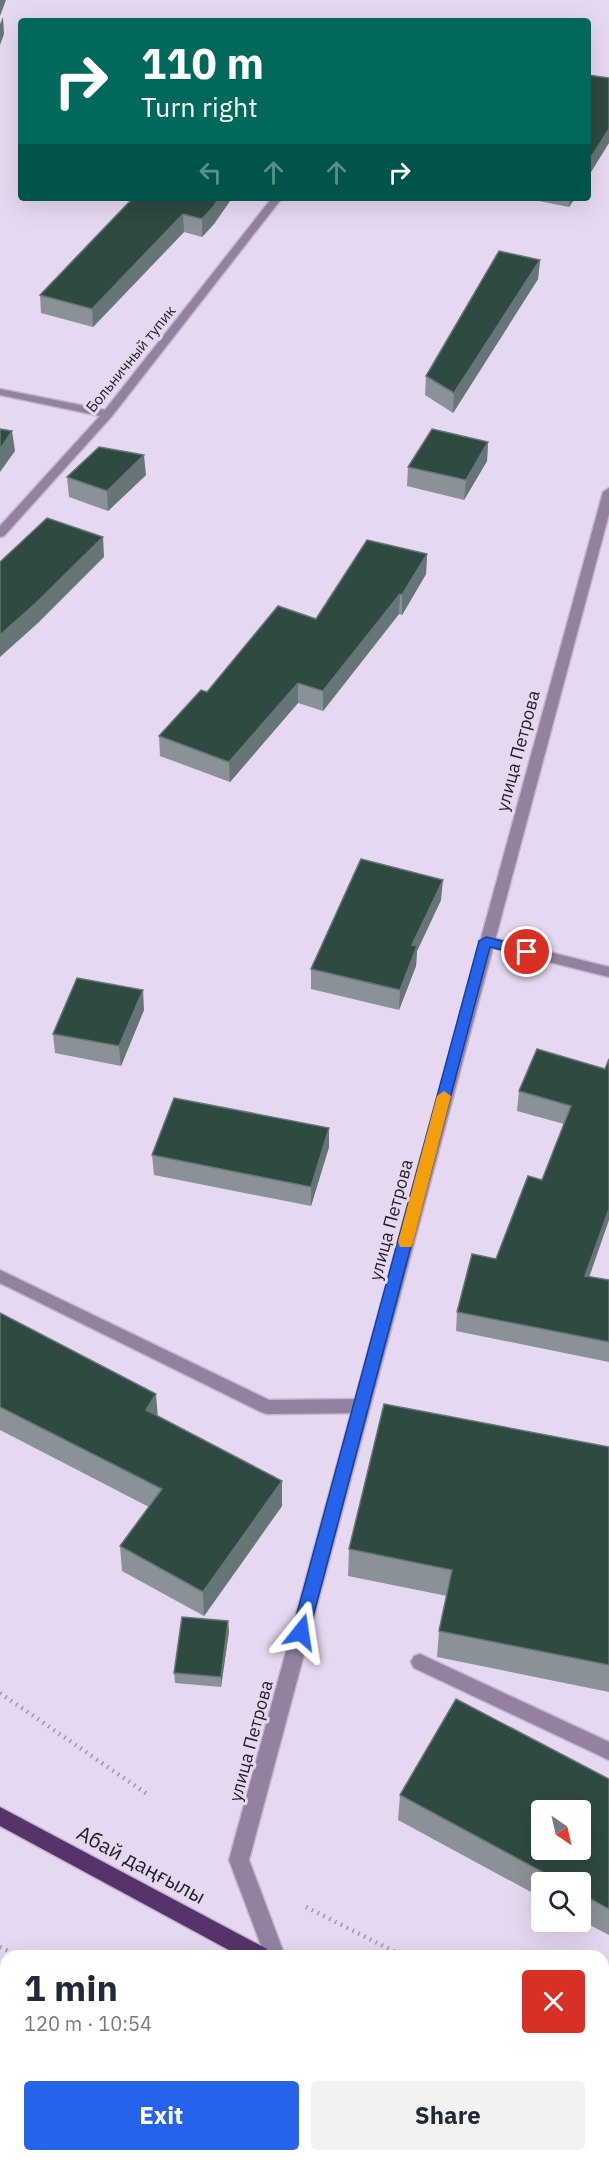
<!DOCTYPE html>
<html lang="en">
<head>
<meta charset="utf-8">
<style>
	body { margin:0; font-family:"IBM Plex Sans",sans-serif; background:#f2f2f3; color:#1f2937; height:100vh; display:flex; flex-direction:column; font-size:22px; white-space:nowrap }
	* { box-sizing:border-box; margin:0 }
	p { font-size:20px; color:#747a83 }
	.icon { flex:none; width:33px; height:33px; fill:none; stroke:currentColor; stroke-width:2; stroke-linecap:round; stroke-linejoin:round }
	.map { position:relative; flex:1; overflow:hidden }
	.panel { position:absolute; left:0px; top:1950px; width:609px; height:212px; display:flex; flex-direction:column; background:#fff; border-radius:18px 18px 0 0; box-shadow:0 6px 24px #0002 }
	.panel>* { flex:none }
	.guide { position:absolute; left:18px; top:18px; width:573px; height:183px; border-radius:6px; box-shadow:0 6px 24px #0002; background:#00695c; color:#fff; overflow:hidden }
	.needle { width:39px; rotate:146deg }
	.buttons { position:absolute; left:531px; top:1800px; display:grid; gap:12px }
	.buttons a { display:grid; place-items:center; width:60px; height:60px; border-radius:6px; background:#fff; box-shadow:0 6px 24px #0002; font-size:30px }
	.pin { position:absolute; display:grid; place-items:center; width:51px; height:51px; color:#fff; margin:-26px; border:3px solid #fff; border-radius:50%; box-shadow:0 2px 6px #0007 }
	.me { position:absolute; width:66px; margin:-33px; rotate:15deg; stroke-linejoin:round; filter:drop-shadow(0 0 4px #0008) }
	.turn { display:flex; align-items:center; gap:21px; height:126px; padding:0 24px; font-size:27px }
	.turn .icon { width:78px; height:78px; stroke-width:2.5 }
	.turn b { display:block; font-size:42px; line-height:51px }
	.lanes { display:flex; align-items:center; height:57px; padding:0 24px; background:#0003; justify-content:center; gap:30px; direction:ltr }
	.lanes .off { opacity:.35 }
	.round { display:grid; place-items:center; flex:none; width:63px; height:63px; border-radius:6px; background:#f2f2f3 }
	.headline { display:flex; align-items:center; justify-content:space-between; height:102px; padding:0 24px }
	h1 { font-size:36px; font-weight:800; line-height:45px }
	.primary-button { display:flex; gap:12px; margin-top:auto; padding:12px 24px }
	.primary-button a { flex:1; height:69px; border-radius:6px; background:#2563eb; color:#fff; font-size:24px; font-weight:800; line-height:69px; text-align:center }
	.primary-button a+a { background:#f2f2f3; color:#1f2937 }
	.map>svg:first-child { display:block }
</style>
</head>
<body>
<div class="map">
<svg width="609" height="2161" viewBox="0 0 609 2161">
	<rect width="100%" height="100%" fill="#e6d8f0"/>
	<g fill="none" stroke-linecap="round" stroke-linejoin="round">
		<g stroke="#c3b7cc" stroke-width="3">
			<g id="lane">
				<polygon points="486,936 609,967 609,977 481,945 479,941"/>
				<polygon points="0,1270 269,1400 362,1399 368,1401 370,1406 368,1411 362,1413 267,1414 261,1412 0,1283"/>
				<polygon points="420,1654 609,1742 609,1760 414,1668 411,1662 414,1656"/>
			</g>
		</g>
		<g stroke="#c3b7cc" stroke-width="3">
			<g id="street">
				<polygon points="272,198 282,198 112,416 4,536 0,537 0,526 100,416 0,395 0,389 105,410"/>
				<polygon points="609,488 609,514 249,1860 285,1956 265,1956 229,1860 603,492"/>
			</g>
		</g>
		<g stroke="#c3b7cc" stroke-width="3">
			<g id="primary">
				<polygon points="0,1807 267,1949 270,1956 240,1956 0,1826"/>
				<polygon points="603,2131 609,2133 609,2155 603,2153"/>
			</g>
		</g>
		<g stroke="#a095a8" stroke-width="4.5" stroke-dasharray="1.5 5" stroke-linecap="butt">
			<polyline points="0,1693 147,1794"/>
			<polyline points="306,1907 403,1956"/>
			<polyline points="0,1947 19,1956"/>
			<polyline points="603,2058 609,2061"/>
			<polyline points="384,2156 393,2161"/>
		</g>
		<use href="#lane" fill="#9481a0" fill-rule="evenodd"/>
		<use href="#street" fill="#9481a0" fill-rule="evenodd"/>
		<use href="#primary" fill="#56336a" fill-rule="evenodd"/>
	</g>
	<g fill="#8a9198">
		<polygon points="133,198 232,198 214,224 202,237 184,232 93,327 41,313 40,295"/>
		<polygon points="529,198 575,198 569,207 529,199"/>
		<polygon points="540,260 538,279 453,413 425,395 426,376"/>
		<polygon points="488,442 487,461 464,500 407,486 408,467"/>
		<polygon points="146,475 108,511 69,497 67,477"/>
		<polygon points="427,554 426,574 402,615 399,614 323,711 298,703 230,782 160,756 159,736 207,692 316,619"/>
		<polygon points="441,900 417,951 416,966 399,1010 311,989 311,969"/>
		<polygon points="144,1010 121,1066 55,1053 53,1034"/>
		<polygon points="605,1069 589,1276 609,1280 609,1362 456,1331 457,1312 496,1259 542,1180 564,1124 517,1111 519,1091"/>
		<polygon points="329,1128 329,1147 311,1206 154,1175 152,1155"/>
		<polygon points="0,1313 158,1416 282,1506 204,1616 122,1571 120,1546 149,1507 0,1430"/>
		<polygon points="609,1447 609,1692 437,1657 439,1631 447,1596 348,1576 349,1549"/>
		<polygon points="229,1631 221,1687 175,1683 174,1673"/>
		<polygon points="609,1779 609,1935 580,1920 580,1882 542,1882 542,1898 398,1820 400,1795"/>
	</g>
	<g fill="#667575">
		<polygon points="0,0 6,0 0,16"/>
		<polygon points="3,17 4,34 0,45 0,24"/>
		<polygon points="609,129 609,143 588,177 588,162"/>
		<polygon points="219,198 232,198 214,224 202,237 202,219"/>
		<polygon points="570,198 575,198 569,207"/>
		<polygon points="183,214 184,232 93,327 92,309"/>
		<polygon points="540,260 538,279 453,413 454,393"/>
		<polygon points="12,431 15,451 0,472 0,449"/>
		<polygon points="488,442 487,461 464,500 466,480"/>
		<polygon points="144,455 146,475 108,511 107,491"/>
		<polygon points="103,537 104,557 38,623 0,657 0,635"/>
		<polygon points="427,554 426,574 402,615 402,595"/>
		<polygon points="400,594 399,614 323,711 323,691"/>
		<polygon points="298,683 298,703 230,782 229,762"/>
		<polygon points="443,880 441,900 417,951 416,966 399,1010 400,990 412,945"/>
		<polygon points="143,990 144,1010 121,1066 119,1046"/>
		<polygon points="329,1128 329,1147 311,1206 311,1187"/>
		<polygon points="609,1209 609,1220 583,1295 585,1276"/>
		<polygon points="156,1394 158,1419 146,1410"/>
		<polygon points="282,1481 282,1506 204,1616 203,1592"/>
		<polygon points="228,1621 229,1631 221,1687 221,1677"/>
	</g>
	<g fill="#2f4a40" stroke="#667575" stroke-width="1.5" fill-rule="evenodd">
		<polygon points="588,75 609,78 609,129 588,162"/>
		<polygon points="133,198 219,198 214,206 202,219 183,214 92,309 40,295"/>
		<polygon points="499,251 540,260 454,393 426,376"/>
		<polygon points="0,429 12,431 0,449"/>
		<polygon points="432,429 488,442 466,480 408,467"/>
		<polygon points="99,447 144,455 107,491 67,477"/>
		<polygon points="47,518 103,537 36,603 0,635 0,562"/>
		<polygon points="367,540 427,554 402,595 400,594 323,691 298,683 229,762 159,736 201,690 207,692 278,606 316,619"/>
		<polygon points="361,859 443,880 412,945 417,946 400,990 311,969"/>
		<polygon points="77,978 143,990 119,1046 53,1034"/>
		<polygon points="537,1049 605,1069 609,1059 609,1209 585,1276 609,1280 609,1342 457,1312 472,1254 496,1259 528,1176 542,1180 571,1106 519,1091"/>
		<polygon points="174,1098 329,1128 311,1187 152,1155"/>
		<polygon points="0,1313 156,1394 146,1410 282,1481 203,1592 120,1546 162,1489 0,1407"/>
		<polygon points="384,1404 609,1447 609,1665 439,1631 452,1570 349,1549"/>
		<polygon points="182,1617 228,1621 221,1677 174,1673"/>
		<path d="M 456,1699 L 609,1779 L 609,1909 L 580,1893 L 580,1882 L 561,1882 L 400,1795 ZM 542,1810 L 580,1810 L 580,1850 L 542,1850 Z"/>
	</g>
	<polygon fill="#2563eb" stroke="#184099" stroke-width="1.5" points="486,937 531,948 533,952 527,956 490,947 309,1632 306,1637 301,1639 295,1637 292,1632 479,941"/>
	<polygon fill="#f59e0b" points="444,1091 451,1096 413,1242 411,1247 400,1247 398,1242 437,1096"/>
	<g text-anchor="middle" stroke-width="6" stroke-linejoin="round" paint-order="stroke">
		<g font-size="15" fill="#231e27" stroke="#e6d8f0">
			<text transform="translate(131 359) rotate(-51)" y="5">Больничный тупик</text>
		</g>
		<g font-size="18" fill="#231e27" stroke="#e6d8f0">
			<text transform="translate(518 751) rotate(-75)" y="6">улица Петрова</text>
			<text transform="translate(391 1220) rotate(-75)" y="6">улица Петрова</text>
			<text transform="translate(251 1741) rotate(-75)" y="6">улица Петрова</text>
		</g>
		<g font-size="21" fill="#231e27" stroke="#e6d8f0">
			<text transform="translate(141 1865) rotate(28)" y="7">Абай даңғылы</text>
		</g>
	</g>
</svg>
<div class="buttons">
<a><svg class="needle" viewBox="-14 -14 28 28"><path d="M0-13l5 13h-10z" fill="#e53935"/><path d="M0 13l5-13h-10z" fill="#747a83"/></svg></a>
<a><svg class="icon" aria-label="search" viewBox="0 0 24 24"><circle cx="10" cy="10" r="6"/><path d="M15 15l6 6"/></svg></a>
</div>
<div class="pin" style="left:527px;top:952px;background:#d93025"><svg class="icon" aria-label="arrive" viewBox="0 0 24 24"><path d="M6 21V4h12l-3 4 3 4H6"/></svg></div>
<svg class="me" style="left:301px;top:1632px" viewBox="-20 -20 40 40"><path d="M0-17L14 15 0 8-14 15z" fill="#2563eb" stroke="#fff" stroke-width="4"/></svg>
<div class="guide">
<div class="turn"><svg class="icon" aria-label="right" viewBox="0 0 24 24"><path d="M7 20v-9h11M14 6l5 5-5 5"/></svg><div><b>110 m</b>Turn right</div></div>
<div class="lanes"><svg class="icon off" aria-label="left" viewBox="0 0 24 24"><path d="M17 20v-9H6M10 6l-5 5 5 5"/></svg><svg class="icon off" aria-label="ahead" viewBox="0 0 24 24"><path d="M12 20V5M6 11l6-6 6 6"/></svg><svg class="icon off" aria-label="ahead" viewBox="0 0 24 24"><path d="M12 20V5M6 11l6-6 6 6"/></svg><svg class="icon" aria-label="right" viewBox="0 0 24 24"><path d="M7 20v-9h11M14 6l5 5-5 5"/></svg></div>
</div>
<section class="panel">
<div class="headline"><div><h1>1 min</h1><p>120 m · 10:54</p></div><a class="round" style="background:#d93025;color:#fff"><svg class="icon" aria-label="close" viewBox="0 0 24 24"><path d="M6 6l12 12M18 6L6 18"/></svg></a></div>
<div class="primary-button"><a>Exit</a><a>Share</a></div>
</section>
</div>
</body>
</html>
